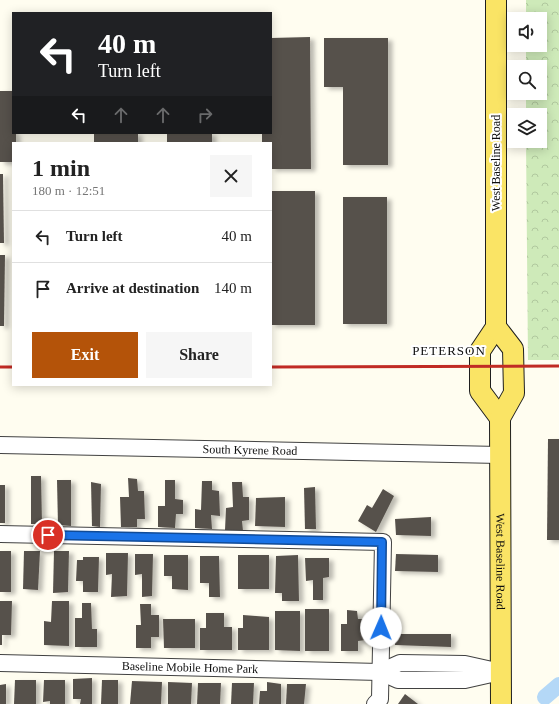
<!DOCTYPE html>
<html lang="en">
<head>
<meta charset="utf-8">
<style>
	body { margin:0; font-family:"Times New Roman",serif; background:#f6f6f6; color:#222; height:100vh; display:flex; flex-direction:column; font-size:15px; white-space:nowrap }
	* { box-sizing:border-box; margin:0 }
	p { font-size:13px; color:#767676 }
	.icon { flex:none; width:22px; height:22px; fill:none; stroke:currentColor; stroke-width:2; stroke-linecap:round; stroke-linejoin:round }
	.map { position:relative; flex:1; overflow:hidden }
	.drawer { position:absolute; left:12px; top:142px; width:260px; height:244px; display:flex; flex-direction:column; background:#fff; border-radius:0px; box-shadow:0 2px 10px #0003 }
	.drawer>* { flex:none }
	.banner { position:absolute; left:12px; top:12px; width:260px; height:122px; border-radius:0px; box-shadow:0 2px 10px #0003; background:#202124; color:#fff; overflow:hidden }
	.buttons { position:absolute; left:507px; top:12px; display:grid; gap:8px }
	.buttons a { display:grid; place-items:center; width:40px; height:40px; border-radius:0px; background:#fff; box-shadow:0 2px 10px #0003; font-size:20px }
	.pin { position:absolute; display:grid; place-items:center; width:34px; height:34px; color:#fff; margin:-17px; border:2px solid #fff; border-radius:50%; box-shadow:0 1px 4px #0007 }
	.me { position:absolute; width:44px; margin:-22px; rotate:1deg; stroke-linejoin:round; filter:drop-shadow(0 0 3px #0008) }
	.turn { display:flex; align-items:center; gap:14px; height:84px; padding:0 20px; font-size:18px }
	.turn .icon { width:52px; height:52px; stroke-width:2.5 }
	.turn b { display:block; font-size:28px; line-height:34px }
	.lanes { display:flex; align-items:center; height:38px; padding:0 20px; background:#0003; justify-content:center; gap:20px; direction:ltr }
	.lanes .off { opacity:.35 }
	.round { display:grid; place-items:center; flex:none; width:42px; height:42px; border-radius:0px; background:#f6f6f6 }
	.overview { display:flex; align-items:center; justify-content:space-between; height:68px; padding:0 20px }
	h1 { font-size:24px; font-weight:700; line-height:30px }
	.action { display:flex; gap:8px; margin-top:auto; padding:8px 20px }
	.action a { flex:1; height:46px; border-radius:0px; background:#b45309; color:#fff; font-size:16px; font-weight:700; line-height:46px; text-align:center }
	.action a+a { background:#f6f6f6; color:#222 }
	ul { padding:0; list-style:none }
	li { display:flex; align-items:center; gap:12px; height:52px; padding:0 20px; border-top:1px solid #e0e0e0 }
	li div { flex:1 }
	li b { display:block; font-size:15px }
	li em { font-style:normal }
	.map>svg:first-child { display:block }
</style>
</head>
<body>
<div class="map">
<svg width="559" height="704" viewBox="0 0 559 704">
	<defs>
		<pattern id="park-crowns" width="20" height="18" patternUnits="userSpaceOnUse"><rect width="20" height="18" fill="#ceeab9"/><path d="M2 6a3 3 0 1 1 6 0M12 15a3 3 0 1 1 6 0" fill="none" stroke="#b0c89e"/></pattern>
		<filter id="shadow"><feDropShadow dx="4.5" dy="2.5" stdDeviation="2" flood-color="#0004"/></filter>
	</defs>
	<rect width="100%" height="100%" fill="#fffdf0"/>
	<polygon fill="url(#park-crowns)" points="526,0 559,0 559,360 528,360 526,141 540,141 540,115 526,115 526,93 540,93 540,67 526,67 526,45 540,45 540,19 526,19"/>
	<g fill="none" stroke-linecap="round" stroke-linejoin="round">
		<polyline stroke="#b4d8f7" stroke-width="16" points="545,697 559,685"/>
	</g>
	<g fill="#57514b" filter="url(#shadow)">
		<polygon points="310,37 311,169 271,169 271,143 262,143 262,133 271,133 271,38"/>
		<polygon points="324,38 388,38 388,165 343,165 343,87 324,87"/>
		<polygon points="0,91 13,91 13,133 16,133 16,143 13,143 13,162 0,162"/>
		<rect x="94" y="133" width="44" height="10"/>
		<rect x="167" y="133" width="45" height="10"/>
		<polygon points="0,174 3,174 4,243 0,243"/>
		<rect x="271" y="191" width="44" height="134"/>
		<rect x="343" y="197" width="44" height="127"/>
		<polygon points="0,255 5,255 4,326 0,326"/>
		<polygon points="548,439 559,439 559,540 547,540"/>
		<polygon points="31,476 41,476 42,524 31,524"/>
		<polygon points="128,478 137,479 138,491 144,491 145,519 137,519 137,527 121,527 120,497 129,497"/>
		<polygon points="57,480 71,480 71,526 58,525"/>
		<polygon points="165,480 175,480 175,499 183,500 183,514 176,514 175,528 158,527 158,506 165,506"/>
		<polygon points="202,481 212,481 212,490 219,491 220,516 211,515 212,529 195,528 195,509 201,510"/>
		<polygon points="91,482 101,484 100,527 92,526"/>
		<polygon points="232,482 242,482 243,497 249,497 249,520 242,521 243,531 225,530 226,508 233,507"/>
		<rect x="0" y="485" width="5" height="38"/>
		<polygon points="315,487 316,529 305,529 304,488"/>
		<polygon points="383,489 394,496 376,532 358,521 367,505 372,508"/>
		<polygon points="285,497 285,527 255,526 256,498"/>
		<polygon points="431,517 431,536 396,535 395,519"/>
		<rect x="0" y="551" width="11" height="41"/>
		<polygon points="24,551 40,551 38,590 23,589"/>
		<polygon points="54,551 69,551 68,592 53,593"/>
		<polygon points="106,553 128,553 127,596 111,597 112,574 106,575"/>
		<polygon points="135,554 153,554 152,596 142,597 142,574 135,575"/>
		<polygon points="396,554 438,555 438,572 395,571"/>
		<polygon points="164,555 188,555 188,590 172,589 172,576 164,576"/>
		<rect x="238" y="555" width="31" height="34"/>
		<polygon points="298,555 299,601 282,601 282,593 275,593 276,556"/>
		<polygon points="200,556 219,556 220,597 209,597 209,583 200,583"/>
		<polygon points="83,557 99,557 98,592 83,592 83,581 76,581 77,560 83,560"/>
		<polygon points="305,558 329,558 329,577 323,578 323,600 313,600 313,580 306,581"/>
		<polygon points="0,601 12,601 11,635 2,635 2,645 0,645"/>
		<polygon points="52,601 69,601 69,646 44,645 44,621 51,622"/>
		<polygon points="82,603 91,603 92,629 97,629 97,647 75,647 75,618 82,618"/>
		<polygon points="140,604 151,604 151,615 159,615 159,637 151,637 151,648 136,648 136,625 141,625"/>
		<rect x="305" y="609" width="24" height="42"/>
		<polygon points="347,610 357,611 358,619 365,619 366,640 358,641 358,651 341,651 341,624 347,624"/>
		<polygon points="275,611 300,611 300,651 275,650"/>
		<polygon points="206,613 224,613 224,627 232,627 232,650 200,650 200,628 206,628"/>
		<polygon points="243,615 269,617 269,650 238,650 238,628 243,628"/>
		<polygon points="163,619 195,619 195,648 164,648"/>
		<polygon points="394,634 451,634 451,647 395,645"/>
		<polygon points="92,678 92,704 80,704 81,699 73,699 73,679"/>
		<polygon points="15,680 36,680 36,704 14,704"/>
		<polygon points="44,680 65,680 65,704 50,704 50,701 43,702"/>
		<polygon points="102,680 118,680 118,704 101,704"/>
		<polygon points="132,681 162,682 161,704 130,704"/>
		<polygon points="168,682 192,683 191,704 168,704"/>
		<polygon points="267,682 281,684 281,704 259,704 260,691 267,691"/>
		<polygon points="198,683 221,683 220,704 197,704"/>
		<polygon points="232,683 254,683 253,704 231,704"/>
		<polygon points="6,684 6,704 0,704 0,685"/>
		<polygon points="287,684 306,684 304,704 286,704"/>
		<polygon points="405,694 418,704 398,704"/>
	</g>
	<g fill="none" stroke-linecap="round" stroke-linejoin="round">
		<g stroke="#414141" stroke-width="18">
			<g id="minor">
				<path id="s1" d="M 0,445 L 500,455"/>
				<polyline points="0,534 383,542 380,699 375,704"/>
				<path id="s2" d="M 0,663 L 380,672 L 400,663 L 465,664 L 501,672"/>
				<polyline points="380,672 398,680 465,680 496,673"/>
			</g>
		</g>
		<g stroke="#1f1f1f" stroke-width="22">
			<g id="major">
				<polyline points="496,0 496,327 480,351 480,391 500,418"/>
				<path id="s3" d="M 496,327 L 513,349 L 514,393 L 500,418 L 501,704"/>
			</g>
		</g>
		<use href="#minor" stroke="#fff" stroke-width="16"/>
		<use href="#major" stroke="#fae465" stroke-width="20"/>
		<g stroke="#c12b24" stroke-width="3">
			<polyline points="0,367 13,367"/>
			<polyline points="271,367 559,366"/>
		</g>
	</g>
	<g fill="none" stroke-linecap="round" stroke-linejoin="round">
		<g stroke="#114b97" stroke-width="10">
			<polyline id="route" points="48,535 382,542 381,628"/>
		</g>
		<use href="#route" stroke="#1a73e8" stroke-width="7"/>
	</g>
	<g text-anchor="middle" stroke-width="4" stroke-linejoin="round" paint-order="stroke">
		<g font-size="12" fill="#0e0e0e" stroke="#fff">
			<text transform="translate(496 163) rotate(-90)" y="4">West Baseline Road</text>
			<text dy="4" stroke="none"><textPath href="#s1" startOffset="250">South Kyrene Road</textPath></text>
			<text dy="4" stroke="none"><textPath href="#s3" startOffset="244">West Baseline Road</textPath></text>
			<text dy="4" stroke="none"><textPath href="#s2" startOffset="190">Baseline Mobile Home Park</textPath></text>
		</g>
		<g font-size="13" letter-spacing="1" fill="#0e0e0e" stroke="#fff">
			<text x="449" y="355">PETERSON</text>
		</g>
	</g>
</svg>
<div class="buttons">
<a><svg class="icon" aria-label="sound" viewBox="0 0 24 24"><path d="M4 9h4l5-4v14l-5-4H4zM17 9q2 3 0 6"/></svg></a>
<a><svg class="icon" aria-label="search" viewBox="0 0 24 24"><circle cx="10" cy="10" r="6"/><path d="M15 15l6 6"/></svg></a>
<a><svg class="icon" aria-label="layers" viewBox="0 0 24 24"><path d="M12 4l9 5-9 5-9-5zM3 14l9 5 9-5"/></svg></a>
</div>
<div class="pin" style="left:48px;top:535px;background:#d93025"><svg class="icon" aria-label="arrive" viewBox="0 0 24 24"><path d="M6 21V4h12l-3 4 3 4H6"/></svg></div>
<svg class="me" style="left:381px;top:628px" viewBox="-20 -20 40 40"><circle r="19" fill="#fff"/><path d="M0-13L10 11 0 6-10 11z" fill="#1a73e8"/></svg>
<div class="banner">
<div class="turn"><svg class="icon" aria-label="left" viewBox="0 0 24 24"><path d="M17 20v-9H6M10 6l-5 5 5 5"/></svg><div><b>40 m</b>Turn left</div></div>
<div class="lanes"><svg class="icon" aria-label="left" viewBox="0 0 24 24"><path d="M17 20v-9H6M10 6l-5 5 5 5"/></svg><svg class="icon off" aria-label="ahead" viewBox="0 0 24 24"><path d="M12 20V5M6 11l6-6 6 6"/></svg><svg class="icon off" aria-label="ahead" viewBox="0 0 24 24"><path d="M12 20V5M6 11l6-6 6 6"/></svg><svg class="icon off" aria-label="right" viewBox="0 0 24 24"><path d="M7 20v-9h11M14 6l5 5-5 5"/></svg></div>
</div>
<section class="drawer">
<div class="overview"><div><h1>1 min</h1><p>180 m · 12:51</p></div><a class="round"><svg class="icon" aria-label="close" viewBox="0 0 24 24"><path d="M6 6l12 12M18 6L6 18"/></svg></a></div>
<ul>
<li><svg class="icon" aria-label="left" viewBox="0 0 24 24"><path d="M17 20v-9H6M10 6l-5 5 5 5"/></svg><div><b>Turn left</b></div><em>40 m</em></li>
<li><svg class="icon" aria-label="arrive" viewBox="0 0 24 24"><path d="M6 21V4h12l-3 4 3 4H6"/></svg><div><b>Arrive at destination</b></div><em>140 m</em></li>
</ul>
<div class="action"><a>Exit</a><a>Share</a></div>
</section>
</div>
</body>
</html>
